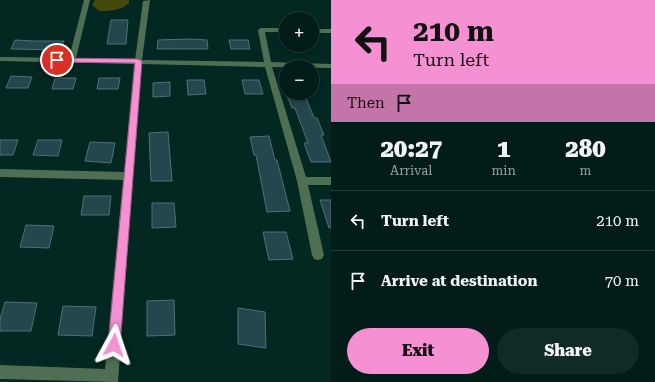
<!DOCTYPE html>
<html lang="en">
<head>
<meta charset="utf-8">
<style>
	body { margin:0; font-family:"Roboto Serif",serif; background:#102a26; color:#f1f3f6; height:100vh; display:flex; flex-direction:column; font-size:15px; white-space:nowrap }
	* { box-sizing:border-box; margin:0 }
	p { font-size:13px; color:#96a2a2 }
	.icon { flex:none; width:22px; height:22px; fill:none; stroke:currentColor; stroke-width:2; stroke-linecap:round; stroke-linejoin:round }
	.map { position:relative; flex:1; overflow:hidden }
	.details { display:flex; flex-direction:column; background:#021d19; width:324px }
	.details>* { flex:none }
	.banner { background:#f591d2; color:#111; overflow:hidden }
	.fabs { position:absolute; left:279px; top:12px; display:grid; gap:8px }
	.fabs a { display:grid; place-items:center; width:40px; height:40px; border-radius:50%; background:#021d19; box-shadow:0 2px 6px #0003,0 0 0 1px #233b38; font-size:20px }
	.pin { position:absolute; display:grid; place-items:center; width:34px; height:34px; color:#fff; margin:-17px; border:2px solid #fff; border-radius:50%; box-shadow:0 1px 4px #0007 }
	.me { position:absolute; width:44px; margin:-22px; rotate:5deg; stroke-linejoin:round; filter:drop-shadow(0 0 3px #0008) }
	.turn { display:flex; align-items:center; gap:14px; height:84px; padding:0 16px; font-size:18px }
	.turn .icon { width:52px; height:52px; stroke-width:2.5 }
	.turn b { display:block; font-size:28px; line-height:34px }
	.then { display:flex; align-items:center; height:38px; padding:0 16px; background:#0003; gap:8px; font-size:15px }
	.eta { display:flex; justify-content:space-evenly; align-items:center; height:68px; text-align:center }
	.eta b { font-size:24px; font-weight:800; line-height:28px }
	.action { display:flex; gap:8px; margin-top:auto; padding:8px 16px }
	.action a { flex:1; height:46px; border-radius:24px; background:#f591d2; color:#111; font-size:16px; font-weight:800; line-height:46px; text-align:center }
	.action a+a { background:#102a26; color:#f1f3f6 }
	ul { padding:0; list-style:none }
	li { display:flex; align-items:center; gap:12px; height:60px; padding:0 16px; border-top:1px solid #233b38 }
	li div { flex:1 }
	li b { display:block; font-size:15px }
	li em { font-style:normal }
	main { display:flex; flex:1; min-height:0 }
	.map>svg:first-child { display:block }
</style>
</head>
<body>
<main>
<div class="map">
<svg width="331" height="382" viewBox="0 0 331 382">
	<rect width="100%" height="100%" fill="#032721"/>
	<path fill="#434a0c" d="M 95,0 L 129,0 L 129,3 C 120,11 110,11 99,11 L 92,5 Z"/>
	<g fill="#24464d" stroke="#4e7178">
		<polygon points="111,20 128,20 126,44 107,44"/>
		<polygon points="189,39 207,40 208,49 157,49 158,40"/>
		<polygon points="15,40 34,41 64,41 61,50 11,49"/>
		<polygon points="229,40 248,40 250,49 231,49"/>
		<polygon points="11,76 32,77 28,88 6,88"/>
		<polygon points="55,78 76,78 73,89 52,89"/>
		<polygon points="99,78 120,78 118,89 97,89"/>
		<polygon points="187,80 204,80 206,94 188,95"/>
		<polygon points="242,80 259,80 263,94 245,94"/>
		<polygon points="170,82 170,96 153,97 153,83"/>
		<polygon points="286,93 304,93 314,118 317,118 324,135 321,135 331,162 311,162 304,143 308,143 295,108 292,108"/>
		<polygon points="168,132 172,181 151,181 149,133"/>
		<polygon points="269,136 275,160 277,160 290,211 267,212 256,155 254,155 250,137"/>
		<polygon points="0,140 18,140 13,155 0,155"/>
		<polygon points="38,140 62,140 58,156 33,155"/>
		<polygon points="90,142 115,143 111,163 85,161"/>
		<polygon points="84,196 111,196 109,215 81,215"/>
		<polygon points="320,200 331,200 331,228 329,228"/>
		<polygon points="152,203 174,203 176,227 152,228"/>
		<polygon points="26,225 54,226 49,248 20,247"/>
		<polygon points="263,232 286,232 293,259 269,260"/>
		<polygon points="174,300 175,335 147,336 147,301"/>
		<polygon points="5,302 37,303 31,331 0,331 0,319"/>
		<polygon points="63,306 96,307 92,336 58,335"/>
		<polygon points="238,308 265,312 266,348 238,344"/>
	</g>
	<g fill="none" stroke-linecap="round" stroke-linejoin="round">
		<g fill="#4f6f54" fill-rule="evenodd">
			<polygon points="84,0 90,0 76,58 135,60 143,1 150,0 142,60 264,62 258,30 261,28 286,28 286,32 265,32 271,62 331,64 331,68 272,67 306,177 331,177 331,185 308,185 324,255 322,259 318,260 314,259 312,255 297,181 265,67 141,64 118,382 0,379 0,365 105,369 123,180 0,177 0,169 124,172 134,64 0,61 0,57 69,58"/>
			<rect x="312" y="29" width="19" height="4"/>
		</g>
	</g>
	<polygon fill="#f591d2" stroke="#9f5e88" points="55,58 138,59 142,61 120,345 118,349 114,351 110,349 108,345 135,63 57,62 55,61"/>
</svg>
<div class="fabs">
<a>+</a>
<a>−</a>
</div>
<div class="pin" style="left:57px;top:60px;background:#d93025"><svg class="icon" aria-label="arrive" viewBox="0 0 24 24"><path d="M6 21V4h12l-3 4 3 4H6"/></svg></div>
<svg class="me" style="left:114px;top:345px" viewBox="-20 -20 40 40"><path d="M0-17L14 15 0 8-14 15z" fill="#f591d2" stroke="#fff" stroke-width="4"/></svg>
</div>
<section class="details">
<div class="banner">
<div class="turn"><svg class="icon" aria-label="left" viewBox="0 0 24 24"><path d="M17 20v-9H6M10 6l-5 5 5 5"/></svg><div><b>210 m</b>Turn left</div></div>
<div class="then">Then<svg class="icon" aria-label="arrive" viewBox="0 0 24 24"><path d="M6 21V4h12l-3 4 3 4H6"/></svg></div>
</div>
<div class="eta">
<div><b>20:27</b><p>Arrival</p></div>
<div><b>1</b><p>min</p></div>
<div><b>280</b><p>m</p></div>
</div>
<ul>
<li><svg class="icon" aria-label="left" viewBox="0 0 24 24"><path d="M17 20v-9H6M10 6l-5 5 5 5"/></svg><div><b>Turn left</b></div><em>210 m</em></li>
<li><svg class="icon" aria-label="arrive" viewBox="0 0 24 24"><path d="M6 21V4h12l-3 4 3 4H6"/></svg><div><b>Arrive at destination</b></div><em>70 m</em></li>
</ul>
<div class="action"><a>Exit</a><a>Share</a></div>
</section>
</main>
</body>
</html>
